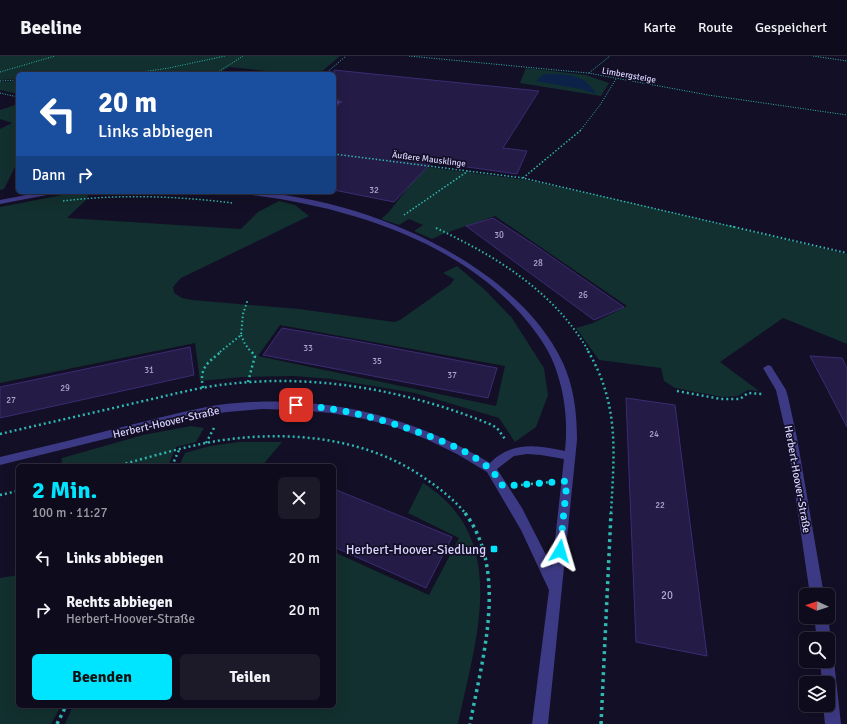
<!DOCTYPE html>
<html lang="de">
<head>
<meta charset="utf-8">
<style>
	body { margin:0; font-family:Signika,sans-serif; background:#1c1929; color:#f1f3f6; height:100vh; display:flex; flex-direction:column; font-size:15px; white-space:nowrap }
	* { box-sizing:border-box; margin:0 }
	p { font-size:13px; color:#9b9ba3 }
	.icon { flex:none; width:22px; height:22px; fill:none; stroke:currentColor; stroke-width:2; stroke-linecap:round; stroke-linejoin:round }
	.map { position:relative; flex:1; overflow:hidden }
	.side { position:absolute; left:16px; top:408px; width:320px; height:244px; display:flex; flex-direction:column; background:#0e0b1c; border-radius:6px; box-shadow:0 4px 16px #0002,0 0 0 1px #2e2b3b }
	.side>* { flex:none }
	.banner { position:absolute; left:16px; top:16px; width:320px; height:122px; border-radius:6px; box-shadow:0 4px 16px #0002,0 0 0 1px #2e2b3b; background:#1a4fa0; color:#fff; overflow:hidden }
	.needle { width:26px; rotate:273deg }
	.controls { position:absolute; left:799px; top:532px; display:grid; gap:8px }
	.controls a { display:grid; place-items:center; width:36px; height:36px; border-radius:6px; background:#0e0b1c; box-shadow:0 4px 16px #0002,0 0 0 1px #2e2b3b; font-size:20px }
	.pin { position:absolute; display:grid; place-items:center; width:34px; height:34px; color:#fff; margin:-17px; border-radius:8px; box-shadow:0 2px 6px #0006 }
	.me { position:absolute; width:44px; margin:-22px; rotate:7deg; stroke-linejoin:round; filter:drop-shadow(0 0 3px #0008) }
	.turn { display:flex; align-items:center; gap:14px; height:84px; padding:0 16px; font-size:18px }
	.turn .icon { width:52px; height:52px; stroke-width:2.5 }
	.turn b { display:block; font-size:28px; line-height:34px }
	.then { display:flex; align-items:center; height:38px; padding:0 16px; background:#0003; gap:8px; font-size:15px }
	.round { display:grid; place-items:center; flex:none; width:42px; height:42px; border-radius:6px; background:#1c1929 }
	.overview { display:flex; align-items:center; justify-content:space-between; height:68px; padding:0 16px }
	h1 { font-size:24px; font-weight:700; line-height:30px; color:#00e5ff }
	.action { display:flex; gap:8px; margin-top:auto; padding:8px 16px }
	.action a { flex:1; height:46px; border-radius:6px; background:#00e5ff; color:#111; font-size:16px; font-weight:700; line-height:46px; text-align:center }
	.action a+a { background:#1c1929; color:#f1f3f6 }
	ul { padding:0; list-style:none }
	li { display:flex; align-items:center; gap:12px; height:52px; padding:0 16px }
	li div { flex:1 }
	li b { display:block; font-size:15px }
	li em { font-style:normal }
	header { display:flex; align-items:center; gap:24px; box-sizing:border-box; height:56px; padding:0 20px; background:#0e0b1c; border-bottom:1px solid #2e2b3b }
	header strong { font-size:19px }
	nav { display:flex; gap:22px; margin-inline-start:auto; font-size:14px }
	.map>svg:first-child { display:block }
</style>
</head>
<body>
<header>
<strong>Beeline</strong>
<nav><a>Karte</a><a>Route</a><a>Gespeichert</a></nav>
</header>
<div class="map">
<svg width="847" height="668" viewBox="0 0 847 668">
	<rect width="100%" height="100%" fill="#130f26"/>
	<g fill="#12302f" fill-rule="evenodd">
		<polygon points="0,0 340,0 319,18 295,18 229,11 217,18 18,18 18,23 0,24"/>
		<polygon points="526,12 586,19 609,27 601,40 520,27"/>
		<polygon points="18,25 18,38 0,34 0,26"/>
		<polygon points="18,48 18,110 15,111 4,133 0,134 0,73 12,67 0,63 0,54"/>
		<polygon points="334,99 527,124 619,144 847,198 847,288 783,262 720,306 759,335 748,334 738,340 722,341 675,332 664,325 661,312 599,304 576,272 593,267 627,250 495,160 443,178 432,183 414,175 423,169 409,163 399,169 381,163 388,157 408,132 334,117"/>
		<path d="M 78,136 L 90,136 L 85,145 L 67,162 L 241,173 L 258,156 L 279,145 L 295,149 L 309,160 L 181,222 L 173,231 L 174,237 L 182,242 L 192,244 L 299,253 L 394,266 L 400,264 L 451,228 L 454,223 L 443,217 L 457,210 L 485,234 L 512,262 L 544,312 L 548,339 L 536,371 L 515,386 L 499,362 L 415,337 L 331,323 L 294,320 L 242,321 L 200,325 L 195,287 L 0,327 L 0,151 ZM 280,269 L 505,310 L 496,350 L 258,300 Z"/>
		<polygon points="191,370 204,372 196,386 176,391 168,410 61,410 62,402 143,379"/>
		<polygon points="239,386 282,386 262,410 179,410 185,397 210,390"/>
		<path d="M 423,427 C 512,483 475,585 458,668 L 65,668 L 73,650 L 334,650 L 334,496 L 429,539 L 459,482 L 408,457 Z"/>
		<polygon points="18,519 18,650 61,650 51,668 0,668 0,522"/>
	</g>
	<path fill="#0c2248" d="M 544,18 C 564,18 585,17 596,38 L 581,33 L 536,25 Z"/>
	<g fill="#241b47" stroke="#3b2d73">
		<polygon points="334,14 539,35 503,92 527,95 517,118 432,106 394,146 334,134 334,52 342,46 334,42"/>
		<polygon points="493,162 533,188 624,251 594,264 466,170"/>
		<polygon points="282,272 351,284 497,312 488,342 263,299"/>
		<polygon points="190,291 194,319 0,362 0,331"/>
		<polygon points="810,300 842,302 847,312 847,371"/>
		<polygon points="626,342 675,349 707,600 636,586"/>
		<polygon points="334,433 452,481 426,532 334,491"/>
	</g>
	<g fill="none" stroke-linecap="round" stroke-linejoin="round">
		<g stroke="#2fb8b0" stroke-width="1" stroke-dasharray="1 1.5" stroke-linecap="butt">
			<polyline points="409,0 588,17 708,39 847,59"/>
			<polyline points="813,0 847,5"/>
			<polyline points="0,16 55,0"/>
			<polyline points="589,17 610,0"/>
			<polyline points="128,18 169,12 225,0"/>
			<polyline points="215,18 243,0"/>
			<polyline points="325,18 346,0"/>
			<polyline points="0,25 18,24"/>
			<polyline points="0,37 18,41"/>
			<polyline points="580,75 600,49 616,23"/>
		</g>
		<g stroke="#2fb8b0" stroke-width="1.5" stroke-dasharray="1.5 2" stroke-linecap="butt">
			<polyline points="334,98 523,122 734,171"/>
			<polyline points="523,122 581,74"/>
			<path d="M 63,145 C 120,138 176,140 233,147"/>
			<polyline points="404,159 468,115"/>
		</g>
		<g stroke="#2fb8b0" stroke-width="2" stroke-dasharray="1.5 2.5" stroke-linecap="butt">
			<polyline points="730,170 847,197"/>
			<path d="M 436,172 C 497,201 554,235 589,296"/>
			<polyline points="241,279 245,288 251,296"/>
			<polyline points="220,296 241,279 243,258 248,243"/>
		</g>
		<g stroke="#2fb8b0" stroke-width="2.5" stroke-dasharray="2 3" stroke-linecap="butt">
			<path d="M 588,295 C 620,350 614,397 611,458"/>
			<polyline points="248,326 255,300 251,295"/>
			<path d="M 203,332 C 199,312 207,307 222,295"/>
			<polyline points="677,335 721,343 740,343 748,337 763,338"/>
			<path d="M 0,378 C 46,367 93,357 139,346 C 162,341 184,335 207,331 C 303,315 403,332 492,369 L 497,372 L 505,383"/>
			<polyline points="206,387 215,370"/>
			<path d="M 116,410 C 147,402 179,392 211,386 C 279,374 357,379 417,417 C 435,429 452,441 466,458"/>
			<polyline points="172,410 179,394"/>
			<polyline points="521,429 550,426"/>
			<polyline points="0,439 18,435"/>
		</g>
		<g stroke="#2fb8b0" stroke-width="3.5" stroke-dasharray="3 4" stroke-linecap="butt">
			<path d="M 465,457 C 509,516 482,603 470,668"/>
			<polyline points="57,668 66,650"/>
			<polyline points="601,668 611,457"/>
		</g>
		<polygon fill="#3d3a85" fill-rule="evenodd" points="334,43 341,46 334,51"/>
		<g fill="#3d3a85" fill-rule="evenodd">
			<polygon points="42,136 55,136 52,138 0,148 0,144"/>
			<path d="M 240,136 C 349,136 515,203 563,307 C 574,331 577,358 577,384 L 548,668 L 532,668 L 549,534 L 521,474 L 487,416 L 457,398 L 426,383 L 395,371 L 365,363 L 331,357 L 297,354 L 262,353 L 227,356 L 194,361 L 0,409 L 0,401 C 42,391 84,381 126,370 C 156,363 187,354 218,349 C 315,337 405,356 490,407 C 511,385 538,389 565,395 C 568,365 565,337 554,308 C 547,290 534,273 521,258 C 453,182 341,149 243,138 ZM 527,398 L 541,399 L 564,403 L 552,511 L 522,452 L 497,413 L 514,400 Z"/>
			<polygon points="768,309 771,310 786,334 788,341 797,382 824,539 810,539 787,382 776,334 763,312"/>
			<polygon points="814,561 828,561 831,583 829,588 828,583 817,583"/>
			<polygon points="828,598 832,600 834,605 841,668 825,668 823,649 828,649 828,627 822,627 820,605 828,605"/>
		</g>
	</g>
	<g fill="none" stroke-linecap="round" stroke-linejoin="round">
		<path stroke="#00e5ff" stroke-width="7" stroke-dasharray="0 12.6" d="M 296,349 C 342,352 383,363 426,379 C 448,387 472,397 490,413 C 495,417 499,425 503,430 L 567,425 L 560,495"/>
	</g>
	<rect fill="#00e5ff" stroke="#130f26" stroke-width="1.5" x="490" y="489" width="8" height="8" rx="2"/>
	<g text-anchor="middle" stroke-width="3.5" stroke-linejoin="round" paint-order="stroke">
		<g font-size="9" fill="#d9d4ff" stroke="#130f26">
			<text transform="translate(629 19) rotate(10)" y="3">Limbergsteige</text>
			<text transform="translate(429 103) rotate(7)" y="3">Äußere Mausklinge</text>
		</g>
		<g font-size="9" fill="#aca6d1">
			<text x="374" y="137">32</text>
			<text x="499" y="182">30</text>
			<text x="538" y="210">28</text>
			<text x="583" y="242">26</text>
			<text x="308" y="295">33</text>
			<text x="377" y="308">35</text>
			<text x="149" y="317">31</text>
			<text x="452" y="322">37</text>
			<text x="65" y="335">29</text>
			<text x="11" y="347">27</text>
			<text x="654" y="381">24</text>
			<text x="660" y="452">22</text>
		</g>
		<g font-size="11" fill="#d9d4ff" stroke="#130f26">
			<text transform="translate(166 366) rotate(-13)" y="4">Herbert-Hoover-Straße</text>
			<text transform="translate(798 423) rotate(80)" y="4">Herbert-Hoover-Straße</text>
		</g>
		<g font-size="11" fill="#aca6d1">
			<text x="667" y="543">20</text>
		</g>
		<g font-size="13" fill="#d9d4ff" stroke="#130f26" text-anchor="end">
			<text x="486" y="498">Herbert-Hoover-Siedlung</text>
		</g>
	</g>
</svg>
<div class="controls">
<a><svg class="needle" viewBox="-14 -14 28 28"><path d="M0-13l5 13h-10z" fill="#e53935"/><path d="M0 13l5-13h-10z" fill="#9b9ba3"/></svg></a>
<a><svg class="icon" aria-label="search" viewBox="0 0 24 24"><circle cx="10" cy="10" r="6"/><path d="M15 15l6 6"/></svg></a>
<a><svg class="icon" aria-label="layers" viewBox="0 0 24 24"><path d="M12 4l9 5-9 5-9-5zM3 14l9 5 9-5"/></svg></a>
</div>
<div class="pin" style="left:296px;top:349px;background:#d93025"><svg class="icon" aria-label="arrive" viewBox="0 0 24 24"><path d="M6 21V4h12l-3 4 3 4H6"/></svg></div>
<svg class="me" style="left:560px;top:495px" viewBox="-20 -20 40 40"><path d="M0-17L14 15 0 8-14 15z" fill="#00e5ff" stroke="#fff" stroke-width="4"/></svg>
<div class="banner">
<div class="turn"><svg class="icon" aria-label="left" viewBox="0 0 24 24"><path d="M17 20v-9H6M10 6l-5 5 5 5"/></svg><div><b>20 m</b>Links abbiegen</div></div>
<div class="then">Dann<svg class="icon" aria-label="right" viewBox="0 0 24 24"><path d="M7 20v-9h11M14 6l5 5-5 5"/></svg></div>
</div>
<section class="side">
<div class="overview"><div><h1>2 Min.</h1><p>100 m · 11:27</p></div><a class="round"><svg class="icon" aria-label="close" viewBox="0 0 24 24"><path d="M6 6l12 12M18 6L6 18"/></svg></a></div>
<ul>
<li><svg class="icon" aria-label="left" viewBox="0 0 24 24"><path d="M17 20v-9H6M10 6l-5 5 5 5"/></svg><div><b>Links abbiegen</b></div><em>20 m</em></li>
<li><svg class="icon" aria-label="right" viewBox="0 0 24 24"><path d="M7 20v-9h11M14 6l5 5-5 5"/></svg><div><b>Rechts abbiegen</b><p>Herbert-Hoover-Straße</p></div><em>20 m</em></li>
</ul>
<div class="action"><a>Beenden</a><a>Teilen</a></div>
</section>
</div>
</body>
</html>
